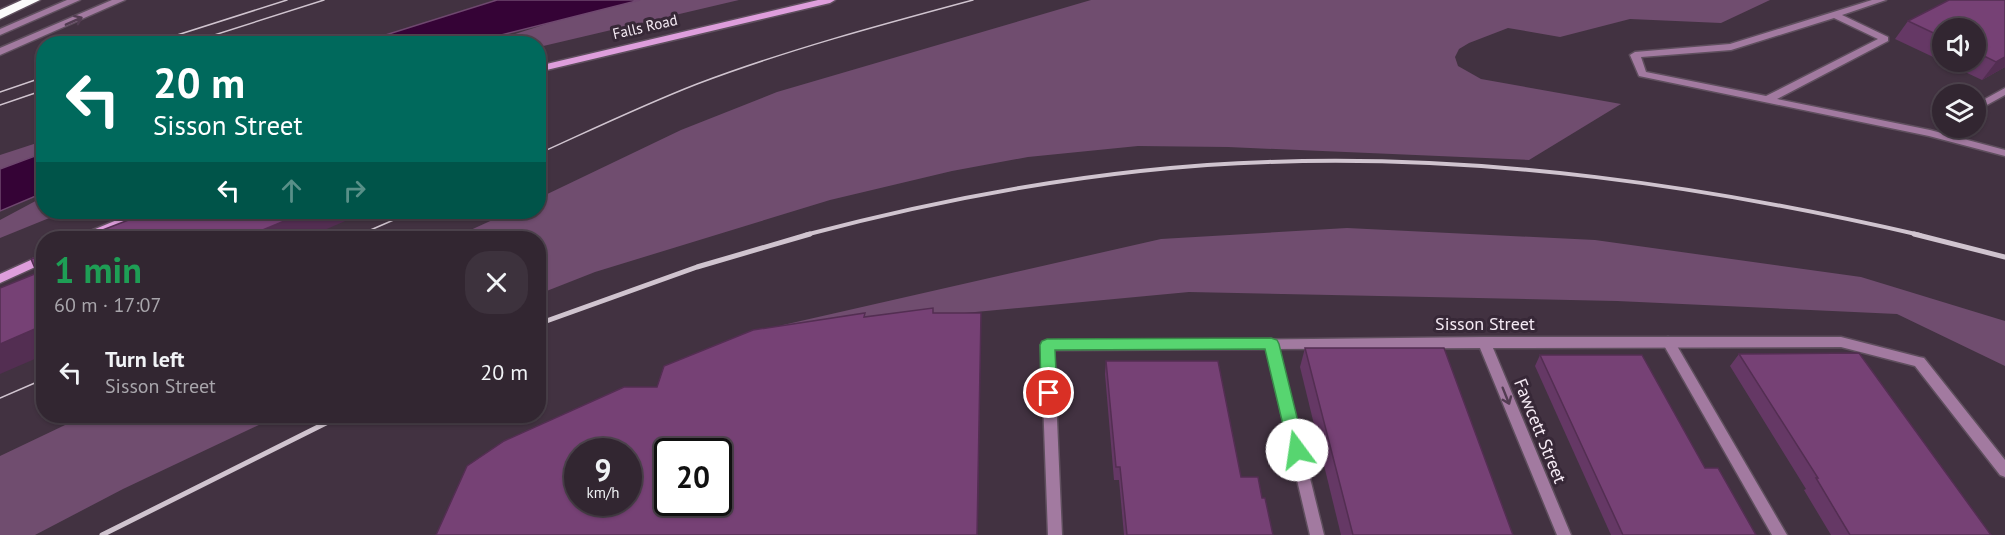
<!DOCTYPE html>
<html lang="en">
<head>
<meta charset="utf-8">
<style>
	body { margin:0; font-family:"PT Sans",sans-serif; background:#3d323d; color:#f1f3f6; height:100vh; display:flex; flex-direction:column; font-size:22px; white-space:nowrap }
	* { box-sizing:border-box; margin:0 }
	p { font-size:20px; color:#a8a5ab }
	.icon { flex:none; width:33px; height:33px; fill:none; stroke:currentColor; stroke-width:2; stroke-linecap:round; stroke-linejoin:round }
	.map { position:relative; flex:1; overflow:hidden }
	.panel { position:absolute; left:36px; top:231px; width:510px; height:192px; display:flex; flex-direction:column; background:#322631; border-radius:24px; box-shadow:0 2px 4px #0004,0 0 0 2px #4d434d }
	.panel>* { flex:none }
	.banner { position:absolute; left:36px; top:36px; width:510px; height:183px; border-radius:24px; box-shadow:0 2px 4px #0004,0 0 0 2px #4d434d; background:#00695c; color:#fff; overflow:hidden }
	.controls { position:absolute; left:1932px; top:18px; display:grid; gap:12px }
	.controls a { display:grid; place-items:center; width:54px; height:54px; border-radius:50%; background:#322631; box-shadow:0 2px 4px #0004,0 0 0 2px #4d434d; font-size:30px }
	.speed { position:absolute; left:564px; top:438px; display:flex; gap:12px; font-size:30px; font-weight:700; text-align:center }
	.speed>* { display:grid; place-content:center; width:78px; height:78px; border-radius:50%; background:#322631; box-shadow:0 2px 4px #0004,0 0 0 2px #4d434d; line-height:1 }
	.speed small { font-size:15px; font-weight:400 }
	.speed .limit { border:3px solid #111; border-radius:9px; background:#fff; color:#111 }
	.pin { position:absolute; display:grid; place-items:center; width:51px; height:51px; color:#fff; margin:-26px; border:3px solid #fff; border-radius:50%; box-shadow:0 2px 6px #0007 }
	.me { position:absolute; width:66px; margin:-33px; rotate:346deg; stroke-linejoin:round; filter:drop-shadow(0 0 4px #0008) }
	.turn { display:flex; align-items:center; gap:21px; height:126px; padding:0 18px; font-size:27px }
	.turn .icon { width:78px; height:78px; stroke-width:2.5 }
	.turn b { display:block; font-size:42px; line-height:51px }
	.lanes { display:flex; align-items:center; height:57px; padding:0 18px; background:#0003; justify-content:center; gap:30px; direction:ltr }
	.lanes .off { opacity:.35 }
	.round { display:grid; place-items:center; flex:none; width:63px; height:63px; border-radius:24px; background:#3d323d }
	.overview { display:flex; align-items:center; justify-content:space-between; height:102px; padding:0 18px }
	h1 { font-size:36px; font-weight:700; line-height:45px; color:#1e9e55 }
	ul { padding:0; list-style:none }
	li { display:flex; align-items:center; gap:18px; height:78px; padding:0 18px }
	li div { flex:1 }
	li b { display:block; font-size:22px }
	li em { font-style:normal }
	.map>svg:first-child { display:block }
</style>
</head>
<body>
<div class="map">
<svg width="2005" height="535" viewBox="0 0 2005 535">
	<rect width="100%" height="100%" fill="#423241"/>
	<g fill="#704d6f">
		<polygon points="621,0 739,0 539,47 538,44 484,44"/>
		<polygon points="1091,0 1770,0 1721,23 1630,19 1560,37 1508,28 1469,43 1459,49 1455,57 1458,66 1481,79 1621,104 1529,160 1228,147 1138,146 1028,157 952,171 830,200 595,272 539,294 538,238 453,238 510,212 538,212 539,198 681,130 777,92"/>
		<polygon points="43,141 43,152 0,171 0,155"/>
		<polygon points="43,197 44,212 64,212 0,238 0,220"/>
		<polygon points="1347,228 1595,240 1861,277 2005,321 2005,366 1897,314 1617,301 1189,292 837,325 783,325 1161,239"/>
		<polygon points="84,416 278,416 123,489 35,535 0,535 0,456"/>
	</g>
	<g fill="#350336" stroke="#6f486f" stroke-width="1.5">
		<polygon points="497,0 640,0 469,43 360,43"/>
		<polygon points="43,153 43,193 0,211 0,169"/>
	</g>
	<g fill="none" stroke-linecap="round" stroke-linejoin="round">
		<g stroke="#5f4f5e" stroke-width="3">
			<g id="service">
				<path d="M 1872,0 L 1886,0 L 1842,15 L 1888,37 L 1888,41 L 1777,99 L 1930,130 L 2005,150 L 2005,156 L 1929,136 L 1639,76 L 1630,55 L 1635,52 L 1730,44 ZM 1834,18 L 1878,39 L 1766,96 L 1646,72 L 1641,57 L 1731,50 Z"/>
				<polygon points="2005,88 2005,95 1976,111 1976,104"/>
				<polygon points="1668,337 1673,339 1787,535 1772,535 1662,342 1663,339"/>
				<polygon points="1271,339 1276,341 1277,344 1324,535 1310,535 1265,344 1266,341"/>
			</g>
		</g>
		<g stroke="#5f4f5e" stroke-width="3">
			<g id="minor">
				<polygon points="67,0 80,0 0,35 0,29"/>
				<polygon points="112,0 125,0 0,55 0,48"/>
				<polygon points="1484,337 1841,337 1919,357 1924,358 2005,460 2005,477 2000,475 1915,366 1841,347 1493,348 1571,535 1557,535 1480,348 1054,350 1062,535 1048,535 1041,345 1042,342"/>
			</g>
		</g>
		<g stroke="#5f4f5e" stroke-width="3">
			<g id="secondary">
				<polygon points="818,0 835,0 830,3 538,72 538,66"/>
				<polygon points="136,212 151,212 149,215 94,238 79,238 81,235"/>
				<polygon points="44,254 44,263 0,283 0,274"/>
			</g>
		</g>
		<g stroke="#5f4f5e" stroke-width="3">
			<polygon id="motorway" points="22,0 40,0 0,19 0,10"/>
		</g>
		<use href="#service" fill="#a27aa0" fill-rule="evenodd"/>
		<use href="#minor" fill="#a27aa0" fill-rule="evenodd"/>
		<use href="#secondary" fill="#de9edc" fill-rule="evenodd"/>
		<use href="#motorway" fill="#fbfbfb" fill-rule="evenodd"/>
		<g stroke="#d0c4cf" stroke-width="1.5">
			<polyline points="149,44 287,0"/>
			<polyline points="186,44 324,0"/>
			<polyline points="0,92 44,77"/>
			<polyline points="0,105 44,90"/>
			<path d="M 538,154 C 591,130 643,105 697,84 C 787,50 880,25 973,0"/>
			<polyline points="352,238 412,212"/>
			<polyline points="0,398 44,379"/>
		</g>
		<path stroke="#d0c4cf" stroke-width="4" d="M 805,235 C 956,195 1111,167 1268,162 C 1487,154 1707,186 1920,235"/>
		<g stroke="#d0c4cf" stroke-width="5">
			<polyline points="1914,234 2005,257"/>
			<polyline points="538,324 697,267 810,234"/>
			<polyline points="102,535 340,416"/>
		</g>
	</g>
	<g fill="#653865" fill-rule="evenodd">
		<path d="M 2005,0 L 2005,67 L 1982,80 L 1895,39 L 1908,21 ZM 1942,28 L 1976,28 L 1976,62 L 1942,62 Z"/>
		<polygon points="1305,348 1513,535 1341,535 1300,367"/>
		<polygon points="1739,354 1991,535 1831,535 1804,490 1806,489 1730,366"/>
		<polygon points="1540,355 1705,468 1756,535 1611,535 1535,366"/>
		<polygon points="1106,361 1241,477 1262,498 1273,535 1124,535 1119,480 1114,480 1105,374"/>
	</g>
	<g fill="#532e52">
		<polygon points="2005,57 2005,67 1982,80 1996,62"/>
		<polygon points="538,110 547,131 538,135"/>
		<polygon points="306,212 366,212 306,238 243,238"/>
		<polygon points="981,313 978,535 977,535"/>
		<polygon points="44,325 44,355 0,374 0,344"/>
	</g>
	<g fill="#764175" stroke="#532e52" stroke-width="1.5" fill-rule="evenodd">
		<polygon points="1949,0 2005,0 2005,57 1996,62 1976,52 1976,28 1942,28 1942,37 1908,21"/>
		<polygon points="149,212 306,212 243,238 82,238"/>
		<polygon points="44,254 44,325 0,344 0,288 37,273 31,259"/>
		<path d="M 933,308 L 933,313 L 981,313 L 977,535 L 436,535 L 467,466 L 504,441 L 624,387 L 657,387 L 664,366 L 753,330 L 865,313 L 864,317 ZM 578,452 L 628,452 L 628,502 L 578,502 ZM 668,452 L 718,452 L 718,502 L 668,502 Z"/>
		<polygon points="1305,348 1444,348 1513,535 1353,535"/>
		<polygon points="1859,353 1991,535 1850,535 1816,478 1818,478 1739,354"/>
		<polygon points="1540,355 1642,355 1705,468 1718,468 1756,535 1623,535"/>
		<polygon points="1106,361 1218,361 1241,477 1258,477 1262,498 1265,498 1273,535 1127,535 1120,467 1116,467"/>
	</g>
	<defs><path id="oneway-shaft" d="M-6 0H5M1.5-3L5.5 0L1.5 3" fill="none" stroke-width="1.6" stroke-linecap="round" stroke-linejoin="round" transform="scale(1.5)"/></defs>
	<g stroke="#523c51">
		<use href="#oneway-shaft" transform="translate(74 21) rotate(-24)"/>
		<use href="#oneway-shaft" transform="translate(1506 396) rotate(68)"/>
	</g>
	<polygon fill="#57d570" stroke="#398a49" stroke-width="1.5" points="1271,338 1277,340 1279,344 1305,450 1303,454 1297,456 1291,454 1289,450 1265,349 1055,350 1057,393 1054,397 1044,397 1041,393 1040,345 1042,341 1047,339"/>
	<g text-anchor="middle" stroke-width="6" stroke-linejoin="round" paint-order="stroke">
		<g font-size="15" fill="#f5eaf4" stroke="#372837">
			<text transform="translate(645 27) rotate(-13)" y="5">Falls Road</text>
		</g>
		<g font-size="18" fill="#f5eaf4" stroke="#372837">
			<text x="1485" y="330">Sisson Street</text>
			<text transform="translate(1540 431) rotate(68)" y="6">Fawcett Street</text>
		</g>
	</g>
</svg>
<div class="controls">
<a><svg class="icon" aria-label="sound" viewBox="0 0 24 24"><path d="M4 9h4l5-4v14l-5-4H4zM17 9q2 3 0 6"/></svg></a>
<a><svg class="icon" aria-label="layers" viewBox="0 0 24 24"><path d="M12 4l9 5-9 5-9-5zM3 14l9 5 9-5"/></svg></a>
</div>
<div class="speed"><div>9<small>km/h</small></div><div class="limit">20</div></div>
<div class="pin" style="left:1049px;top:393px;background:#d93025"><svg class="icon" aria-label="arrive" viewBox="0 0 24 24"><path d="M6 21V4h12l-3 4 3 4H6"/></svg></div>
<svg class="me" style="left:1297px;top:450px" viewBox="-20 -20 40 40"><circle r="19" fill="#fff"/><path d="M0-13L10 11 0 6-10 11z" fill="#57d570"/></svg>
<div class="banner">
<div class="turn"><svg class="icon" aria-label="left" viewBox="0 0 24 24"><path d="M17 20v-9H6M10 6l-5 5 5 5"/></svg><div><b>20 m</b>Sisson Street</div></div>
<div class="lanes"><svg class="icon" aria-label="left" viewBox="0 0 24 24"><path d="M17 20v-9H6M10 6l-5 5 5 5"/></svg><svg class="icon off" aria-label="ahead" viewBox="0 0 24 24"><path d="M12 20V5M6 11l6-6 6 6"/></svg><svg class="icon off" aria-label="right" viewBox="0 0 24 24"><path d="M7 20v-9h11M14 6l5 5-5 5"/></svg></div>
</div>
<section class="panel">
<div class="overview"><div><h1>1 min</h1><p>60 m · 17:07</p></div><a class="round"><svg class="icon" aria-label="close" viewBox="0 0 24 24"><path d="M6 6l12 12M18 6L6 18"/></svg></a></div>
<ul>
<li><svg class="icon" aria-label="left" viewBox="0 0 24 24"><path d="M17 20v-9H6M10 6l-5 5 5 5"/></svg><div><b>Turn left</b><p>Sisson Street</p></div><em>20 m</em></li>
</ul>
</section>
</div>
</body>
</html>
